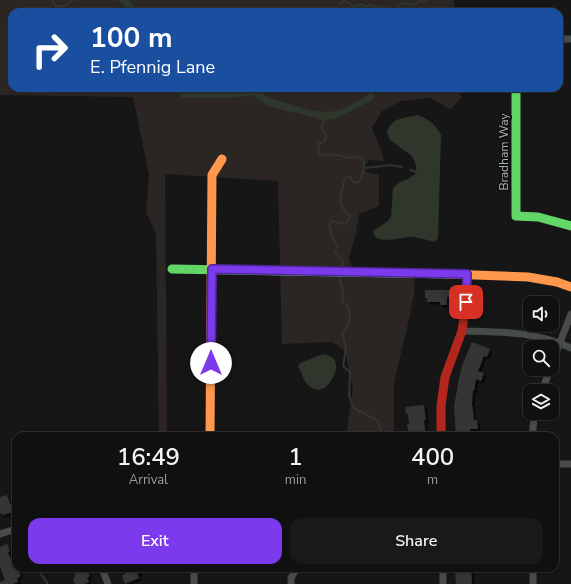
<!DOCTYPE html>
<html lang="en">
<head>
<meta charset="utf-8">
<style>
	body { margin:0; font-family:"Nunito Sans",sans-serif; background:#191919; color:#f1f3f6; height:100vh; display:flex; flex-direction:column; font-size:15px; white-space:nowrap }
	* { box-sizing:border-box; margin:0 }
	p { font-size:13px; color:#9c9d9f }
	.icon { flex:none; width:22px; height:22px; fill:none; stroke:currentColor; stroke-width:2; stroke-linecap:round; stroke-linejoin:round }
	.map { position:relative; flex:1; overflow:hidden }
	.drawer { position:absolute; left:12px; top:432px; width:547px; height:140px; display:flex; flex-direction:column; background:#101010; border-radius:12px; box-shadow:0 1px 3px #0004,0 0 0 1px #303030 }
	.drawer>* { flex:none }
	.top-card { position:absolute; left:8px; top:8px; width:555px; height:84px; border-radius:12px; box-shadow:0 1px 3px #0004,0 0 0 1px #303030; background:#1a4fa0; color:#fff; overflow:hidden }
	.buttons { position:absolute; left:523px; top:296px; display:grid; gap:8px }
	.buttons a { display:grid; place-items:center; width:36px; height:36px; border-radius:8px; background:#101010; box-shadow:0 1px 3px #0004,0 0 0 1px #303030; font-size:20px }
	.pin { position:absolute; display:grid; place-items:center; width:34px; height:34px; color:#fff; margin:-17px; border-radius:8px; box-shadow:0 2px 6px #0006 }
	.me { position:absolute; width:44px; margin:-22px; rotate:0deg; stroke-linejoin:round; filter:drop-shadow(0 0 3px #0008) }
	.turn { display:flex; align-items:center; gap:14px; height:84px; padding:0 16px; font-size:18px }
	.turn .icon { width:52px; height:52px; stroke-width:2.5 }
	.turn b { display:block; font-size:28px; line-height:34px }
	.eta { display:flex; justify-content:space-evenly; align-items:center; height:68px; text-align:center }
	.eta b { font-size:24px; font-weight:600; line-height:28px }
	.primary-button { display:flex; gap:8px; margin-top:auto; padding:8px 16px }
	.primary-button a { flex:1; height:46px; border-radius:12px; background:#7c3aed; color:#fff; font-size:16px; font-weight:600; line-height:46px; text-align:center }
	.primary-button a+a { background:#191919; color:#f1f3f6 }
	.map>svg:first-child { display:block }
</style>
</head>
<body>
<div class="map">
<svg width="571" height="584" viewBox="0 0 571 584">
	<defs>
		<filter id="shadow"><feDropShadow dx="2.5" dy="2.5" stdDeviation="0" flood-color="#0009"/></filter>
	</defs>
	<rect width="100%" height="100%" fill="#161616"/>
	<polygon fill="#2b2624" points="0,0 454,0 455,12 12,12 12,88 460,88 461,98 450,109 431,98 401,101 381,112 372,128 382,152 384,161 369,160 363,167 368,173 379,174 379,206 359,214 356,233 349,258 353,270 415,275 414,294 409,319 394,383 394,436 346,436 353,388 345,351 332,342 282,344 278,181 165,174 167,436 159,436 156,233 146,213 149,175 133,97 0,95"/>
	<g fill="#2f362b">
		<polygon points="118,0 129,0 139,12 131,12"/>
		<path d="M 175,88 L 185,88 L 189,91 L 196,93 L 233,88 L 260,88 L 267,97 L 309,110 L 328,112 L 341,110 L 364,98 L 368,94 L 367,88 L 372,88 L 374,94 L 373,100 L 334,119 L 321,120 L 299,113 L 289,112 L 266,105 L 252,95 C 229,100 205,97 182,98 Z"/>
		<path d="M 418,115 C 430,120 435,124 441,135 L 438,238 L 435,242 C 428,240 420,238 413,237 C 402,236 374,247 373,231 L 388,221 L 391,217 L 393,188 C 399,180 409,181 416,173 L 416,165 L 412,156 L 390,140 L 387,131 C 393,117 405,118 418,115 Z"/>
		<path d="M 323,354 C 326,355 331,356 334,359 C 340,368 332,383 324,388 C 322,389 320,389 318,390 C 315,389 311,388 309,386 C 303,381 302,373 298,367 L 300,363 Z"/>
	</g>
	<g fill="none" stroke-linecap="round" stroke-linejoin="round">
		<g stroke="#2f362b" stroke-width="2">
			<polyline points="53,0 53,2 56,6 65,6 71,1 73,0"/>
			<polyline points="420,0 424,2 428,0"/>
			<polyline points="340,4 344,1 347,2 349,4 354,6 360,4 366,6 370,5 376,7 387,7 395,9 403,3 414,5 420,0"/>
			<path d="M 325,118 L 321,127 L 322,130 L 326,135 C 326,143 324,141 318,144 L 319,154 C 326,157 331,155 337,155 C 342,155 346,158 350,158 C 350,158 355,157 356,157 C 371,158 362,175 359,182 C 356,184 353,182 351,180 L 351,177 L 349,177 C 346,178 346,178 344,181 C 343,185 340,199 341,203 C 342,209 346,212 350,216 L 346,223 L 344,224 L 332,221 L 329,225 L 331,233 L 337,246 L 335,252 C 340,257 346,261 341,268"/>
			<polyline points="365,168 391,165 402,167"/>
			<polyline points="410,170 417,172"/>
			<path d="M 339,274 C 338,283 346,289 342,298 L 343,303 L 348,306 L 350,314 L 349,323 L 343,332 L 343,336 L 346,348 L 343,366 L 350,372 L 350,373 L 349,396 L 354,408 L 378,421 L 381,431 L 381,436"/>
			<polyline points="15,539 16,540"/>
			<polyline points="37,568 48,584"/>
		</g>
	</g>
	<g fill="#343534" filter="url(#shadow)">
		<polygon points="425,290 451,290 451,297 447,297 447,305 440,305 440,302 427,302 427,298 425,298"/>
		<polygon points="472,342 490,349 487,357 484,356 478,371 484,373 481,381 476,379 474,391 473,390 472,403 474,420 477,420 478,429 470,429 471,436 456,436 454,407 459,378 463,363"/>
		<polygon points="424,405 426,420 424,420 426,436 418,436 418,435 410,436 410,431 408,431 407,424 409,424 408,414 406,414 405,407"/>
		<polygon points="7,495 13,512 3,515 2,513 0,514 0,497"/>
		<polygon points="7,544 10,551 8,552 14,568 17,568 21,576 17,578 18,582 13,584 0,584 0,582 5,580 0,566 0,547"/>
		<polygon points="85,568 86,568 90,576 87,578 89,582 84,584 75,584 73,578 75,577 74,574 75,574 75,573"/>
		<polygon points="123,568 138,568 140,573 137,574 139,578 125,584 122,575 125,574"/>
		<polygon points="456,568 471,568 472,584 456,584 455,571 456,571"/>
	</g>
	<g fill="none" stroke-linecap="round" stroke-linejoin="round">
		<g stroke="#484c48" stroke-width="7">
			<polyline points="559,39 571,39"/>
			<path d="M 462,331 C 501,332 535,331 571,348"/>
			<polyline points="552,363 571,314"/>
			<polyline points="542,391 550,369"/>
			<polyline points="533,436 533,427 535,413"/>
			<polyline points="555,464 571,464"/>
			<polyline points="0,534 16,529"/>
			<polyline points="102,568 108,584"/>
			<polyline points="443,568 443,584"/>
			<polyline points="194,584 194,568"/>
			<polyline points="291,584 291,578 297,568"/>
			<polyline points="533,584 533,568"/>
		</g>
		<g stroke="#63d668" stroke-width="9">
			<polyline points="516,88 516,216 538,217 571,226"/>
			<polyline points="172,269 447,274"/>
		</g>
		<g stroke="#ff974d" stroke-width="9">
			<polyline points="447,274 528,277 557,282 571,287"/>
			<polyline points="210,436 212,175 222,159"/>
		</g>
		<polyline stroke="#b3261e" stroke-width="9" points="441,436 441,406 445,377 462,331 466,302 467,274"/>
	</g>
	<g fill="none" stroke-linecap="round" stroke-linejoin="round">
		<g stroke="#51269a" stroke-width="10">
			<polyline id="route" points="211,363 212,269 467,274 466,302"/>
		</g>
		<use href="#route" stroke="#7c3aed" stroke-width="7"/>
	</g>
	<g text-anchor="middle" stroke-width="4" stroke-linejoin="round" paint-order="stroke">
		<g font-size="12" fill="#abb5a9" stroke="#101210">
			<text transform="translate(504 152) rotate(-90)" y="4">Bradham Way</text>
		</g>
	</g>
</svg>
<div class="buttons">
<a><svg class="icon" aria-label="sound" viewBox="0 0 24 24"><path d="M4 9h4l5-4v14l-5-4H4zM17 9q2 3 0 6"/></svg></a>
<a><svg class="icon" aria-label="search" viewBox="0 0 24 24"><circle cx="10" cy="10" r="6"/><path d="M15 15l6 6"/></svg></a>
<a><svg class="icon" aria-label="layers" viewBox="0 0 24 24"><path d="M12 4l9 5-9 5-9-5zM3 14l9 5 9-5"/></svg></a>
</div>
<div class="pin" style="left:466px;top:302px;background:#d93025"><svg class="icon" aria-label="arrive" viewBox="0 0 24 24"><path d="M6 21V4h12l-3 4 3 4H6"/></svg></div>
<svg class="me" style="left:211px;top:363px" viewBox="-20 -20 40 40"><circle r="19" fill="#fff"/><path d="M0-13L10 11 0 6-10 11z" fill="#7c3aed"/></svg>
<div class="top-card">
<div class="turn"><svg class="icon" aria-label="right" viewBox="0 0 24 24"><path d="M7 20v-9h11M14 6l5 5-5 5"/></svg><div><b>100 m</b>E. Pfennig Lane</div></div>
</div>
<section class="drawer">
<div class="eta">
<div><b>16:49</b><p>Arrival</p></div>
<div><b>1</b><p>min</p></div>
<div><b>400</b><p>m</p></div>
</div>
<div class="primary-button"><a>Exit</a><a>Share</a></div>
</section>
</div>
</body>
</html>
